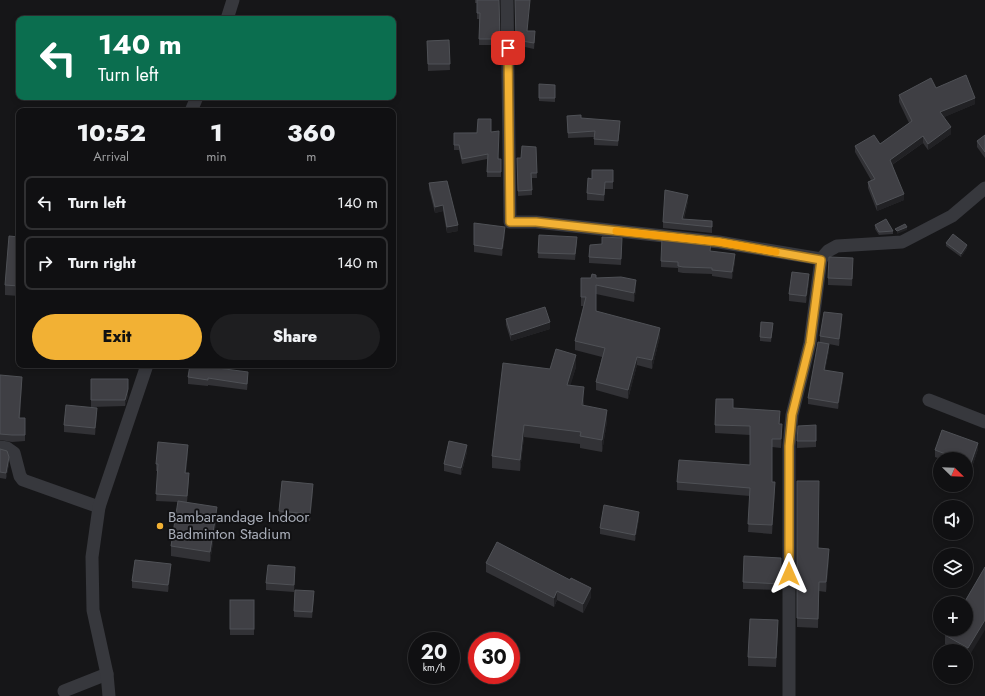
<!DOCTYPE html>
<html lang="en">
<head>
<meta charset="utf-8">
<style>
	body { margin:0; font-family:Jost,sans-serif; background:#1e1e20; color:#f1f3f6; height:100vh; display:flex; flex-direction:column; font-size:15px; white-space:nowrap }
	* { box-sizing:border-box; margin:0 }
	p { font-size:13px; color:#9c9d9f }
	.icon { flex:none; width:22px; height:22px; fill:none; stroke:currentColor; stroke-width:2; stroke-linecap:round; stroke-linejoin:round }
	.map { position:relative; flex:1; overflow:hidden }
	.details { position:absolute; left:16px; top:108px; width:380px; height:260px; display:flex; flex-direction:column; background:#101012; border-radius:8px; box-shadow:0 2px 6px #0003,0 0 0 1px #303032 }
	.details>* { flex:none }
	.guide { position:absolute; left:16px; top:16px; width:380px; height:84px; border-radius:8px; box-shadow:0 2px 6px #0003,0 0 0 1px #303032; background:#0b6e4f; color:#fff; overflow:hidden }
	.needle { width:26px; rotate:113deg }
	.controls { position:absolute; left:933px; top:452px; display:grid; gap:8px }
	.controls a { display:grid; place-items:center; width:40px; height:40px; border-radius:50%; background:#101012; box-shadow:0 2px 6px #0003,0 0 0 1px #303032; font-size:20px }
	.speed { position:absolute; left:408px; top:632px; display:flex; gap:8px; font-size:20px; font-weight:700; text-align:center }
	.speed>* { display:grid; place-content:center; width:52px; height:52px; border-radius:50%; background:#101012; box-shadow:0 2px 6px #0003,0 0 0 1px #303032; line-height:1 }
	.speed small { font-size:10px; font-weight:400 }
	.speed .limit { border:6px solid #d22; background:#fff; color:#111 }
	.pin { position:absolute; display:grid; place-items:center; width:34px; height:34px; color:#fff; margin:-17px; border-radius:8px; box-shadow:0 2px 6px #0006 }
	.me { position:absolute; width:44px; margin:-22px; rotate:0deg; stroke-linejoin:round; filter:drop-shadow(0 0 3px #0008) }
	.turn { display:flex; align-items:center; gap:14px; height:84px; padding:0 16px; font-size:18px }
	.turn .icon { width:52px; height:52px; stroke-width:2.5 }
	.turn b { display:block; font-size:28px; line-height:34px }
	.eta { display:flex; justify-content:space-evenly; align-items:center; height:68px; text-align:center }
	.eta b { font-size:24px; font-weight:800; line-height:28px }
	.action { display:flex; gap:8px; margin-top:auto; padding:8px 16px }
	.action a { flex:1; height:46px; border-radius:24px; background:#f2b134; color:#111; font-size:16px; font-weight:800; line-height:46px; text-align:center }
	.action a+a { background:#1e1e20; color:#f1f3f6 }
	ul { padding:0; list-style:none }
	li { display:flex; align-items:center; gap:12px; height:54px; margin:0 8px 6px; padding:0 8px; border:2px solid #303032; border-radius:8px }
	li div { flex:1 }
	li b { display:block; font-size:15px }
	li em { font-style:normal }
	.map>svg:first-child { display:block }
</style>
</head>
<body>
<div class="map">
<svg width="985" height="696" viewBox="0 0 985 696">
	<rect width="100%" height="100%" fill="#161618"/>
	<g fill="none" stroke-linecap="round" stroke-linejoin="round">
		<g stroke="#37383d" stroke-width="13">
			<polyline points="507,0 510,222 536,222 719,242 821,259 828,251 837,246 902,242 952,216 985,188"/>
			<polyline points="227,19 233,0"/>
			<polyline points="191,111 197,97"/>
			<polyline points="929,400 985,422"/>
			<polyline points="0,447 7,448 14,453 20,476 23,480 99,507"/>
			<polyline points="64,691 107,674"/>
			<polyline points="109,696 107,674 93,610 92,557 99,507 147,365"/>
			<polyline points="789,696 789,446 792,415 810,343 821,259"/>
		</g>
	</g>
	<g fill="#323236">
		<polygon points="475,0 499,0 500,45 479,45 479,19 477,19 477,3 475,3"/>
		<polygon points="515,0 527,31 535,37 534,49 516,45"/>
		<polygon points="449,40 450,70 428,71 427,41"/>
		<polygon points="555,85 555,102 539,101 539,98"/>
		<polygon points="936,88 975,104 944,117 951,134 928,150 923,143 892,165 904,200 877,211 868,188 868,182 871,180 855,152 855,146 880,144 909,123 899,102 899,95"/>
		<polygon points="567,116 620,126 618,146 594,145 594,137 568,138"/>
		<polygon points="491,132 499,159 501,159 501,177 487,177 487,159 462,164 459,150 454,150 454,133"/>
		<polygon points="985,135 985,158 977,147 977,141"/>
		<polygon points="536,147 537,178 532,178 532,195 518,196 517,158 521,158"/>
		<polygon points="613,170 613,189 605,189 604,201 587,200 587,193 592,179"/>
		<polygon points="429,183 458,231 447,233 443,211 435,213 429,189"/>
		<polygon points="688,201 684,219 712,227 712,233 663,228 663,222"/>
		<polygon points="474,223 505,234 502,256 474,252"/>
		<polygon points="875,225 893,231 893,234 879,235 875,229"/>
		<polygon points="539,235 577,242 575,260 538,258"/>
		<polygon points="19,237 19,296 5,295 5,285"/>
		<polygon points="946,243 967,248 961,257 946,246"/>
		<polygon points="622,245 621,265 589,263 589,257"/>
		<polygon points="711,251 735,261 732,279 712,276 712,274 683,273 678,272 678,268 661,267 661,261"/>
		<polygon points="853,265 852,286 828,285 828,278"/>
		<polygon points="581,278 596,278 636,289 634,302 596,294 596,311 660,336 652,369 637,365 628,399 596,390 596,382 602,357 575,350 575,341 584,306 581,306"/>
		<polygon points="809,281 806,303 789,301 789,294"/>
		<polygon points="506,319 550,329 511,341 506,325"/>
		<polygon points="842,321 839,346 829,344 829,350 825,370 843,379 838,409 808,404 808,398 820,342 820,336"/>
		<polygon points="773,326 771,342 760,341 760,337"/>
		<polygon points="187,365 202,365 202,366 248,379 247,390 208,385 208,386 188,384 188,377 190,365"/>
		<polygon points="576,367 570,385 584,399 584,405 607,421 602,452 580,448 580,444 524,437 520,471 492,468 492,456 550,369"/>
		<polygon points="0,375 22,383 20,418 25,418 25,441 12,442 0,440"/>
		<polygon points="91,379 128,379 128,396 125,406 91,407"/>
		<polygon points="733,408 780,419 779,424 782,433 781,448 772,447 772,482 775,490 772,534 748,532 750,496 677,490 677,482 750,465 750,435 715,433 715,425"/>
		<polygon points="97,414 95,435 64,432 64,425"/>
		<polygon points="816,425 816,447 797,448 797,441"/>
		<polygon points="0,449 9,464 6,479 0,478"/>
		<polygon points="978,449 971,470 966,468 966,459 941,459 935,457 935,450"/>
		<polygon points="188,452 186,473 189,480 187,502 217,516 210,562 171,556 171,546 178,502 156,501 158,471 156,471 156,464"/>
		<polygon points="467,452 461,475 444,471 444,464"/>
		<polygon points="797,481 818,548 829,558 826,592 819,591 818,628 797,627"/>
		<polygon points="313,491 310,521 279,518 279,511"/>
		<polygon points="639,518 635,541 600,534 600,528"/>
		<polygon points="781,558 781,590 743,589 743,582"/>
		<polygon points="486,563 570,580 591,597 583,613 557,600 554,607 486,572"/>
		<polygon points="985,567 968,658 966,657 966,651 956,651 945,644 945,635"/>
		<polygon points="171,570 168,592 132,588 132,581"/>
		<polygon points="295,574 294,592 266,590 266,583"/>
		<polygon points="314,598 312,618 294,617 294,611"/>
		<rect x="230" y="600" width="24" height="35"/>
		<polygon points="778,630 776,667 748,666 748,657"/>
	</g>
	<g fill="#212124">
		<polygon points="975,98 975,104 940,119 940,112"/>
		<polygon points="951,127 951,134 928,150 928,144"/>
		<polygon points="923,136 923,143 890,166 890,160"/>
		<polygon points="904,194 904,200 877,211 877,205"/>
		<polygon points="688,195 688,201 682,225 682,219"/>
		<polygon points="443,205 443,211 435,213 435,207"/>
		<polygon points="458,225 458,231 447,233 447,227"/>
		<polygon points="505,227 505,234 502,256 502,249"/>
		<polygon points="907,227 907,230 897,234 897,231"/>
		<polygon points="967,245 967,248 961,257 961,254"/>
		<polygon points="735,254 735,261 732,279 732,272"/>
		<polygon points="809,274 809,281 806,303 806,296"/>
		<polygon points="636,280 636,289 634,302 634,293"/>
		<polygon points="842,314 842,321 839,346 839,339"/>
		<polygon points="550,322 550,329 511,341 511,335"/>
		<polygon points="660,328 660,336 652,369 652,360"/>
		<polygon points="829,344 829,350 824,376 824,370"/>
		<polygon points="576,355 576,367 567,397 567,385"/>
		<polygon points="637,357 637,365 628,399 628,390"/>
		<polygon points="248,372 248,379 247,390 247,384"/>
		<polygon points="843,373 843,379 838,409 838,403"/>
		<polygon points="22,377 22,383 19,424 19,418"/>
		<polygon points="584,387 584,399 582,417 582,405"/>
		<polygon points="128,389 128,396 125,406 125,400"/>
		<polygon points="97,408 97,414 95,435 95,428"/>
		<polygon points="607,410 607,421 602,452 602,440"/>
		<polygon points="782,424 782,433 781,448 781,439"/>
		<polygon points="524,425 524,437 520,471 520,460"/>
		<polygon points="978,443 978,449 971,470 971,463"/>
		<polygon points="188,445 188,452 185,480 185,473"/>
		<polygon points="467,445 467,452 461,475 461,468"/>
		<polygon points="9,457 9,464 6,479 6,473"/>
		<polygon points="775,482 775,490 772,534 772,525"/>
		<polygon points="313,484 313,491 310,521 310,514"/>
		<polygon points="217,507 217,516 210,562 210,552"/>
		<polygon points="639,512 639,518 635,541 635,535"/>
		<polygon points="829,549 829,558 826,592 826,582"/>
		<polygon points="171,564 171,570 168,592 168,585"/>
		<polygon points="591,588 591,597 583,613 583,604"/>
		<polygon points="557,591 557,600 554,607 554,598"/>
		<polygon points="985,620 985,630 968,658 968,648"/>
	</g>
	<g fill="#3f3f44" stroke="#4f5156">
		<polygon points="477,0 499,0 500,39 479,39 480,13 477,13"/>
		<polygon points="515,0 530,0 527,31 535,31 534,43 516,40"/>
		<polygon points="190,16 207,16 206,19 190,19"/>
		<polygon points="449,40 450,64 428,64 427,41"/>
		<polygon points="966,75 975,98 940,112 951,127 928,144 923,136 890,160 904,194 877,205 868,182 875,179 855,146 874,135 880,144 912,121 899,95 931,78 936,88"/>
		<polygon points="539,84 555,85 555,98 539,98"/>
		<polygon points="581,115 581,118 620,121 618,141 594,139 595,131 568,133 567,116"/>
		<polygon points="478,119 491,119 491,132 499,131 498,159 501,159 501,172 487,172 488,154 462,159 459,145 454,145 454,133 477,133"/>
		<polygon points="985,135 985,152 977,141"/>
		<polygon points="522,146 536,147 537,173 531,173 532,190 518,191 517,158 521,158"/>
		<polygon points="592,170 613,170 613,182 605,182 604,195 587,193 588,178 592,179"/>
		<polygon points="447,181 458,225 447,227 443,205 435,207 429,183"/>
		<polygon points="665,190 688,195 682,219 712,221 712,227 663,222"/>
		<polygon points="886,219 893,231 879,232 875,225"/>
		<polygon points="474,223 505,227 502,249 474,245"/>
		<polygon points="905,224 907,227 897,231 895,229"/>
		<polygon points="953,234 967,245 961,254 946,243"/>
		<polygon points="539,235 577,237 575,254 538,253"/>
		<polygon points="9,236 19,237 19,286 5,285"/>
		<polygon points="602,237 622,238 621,259 589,257 590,245 602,244"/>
		<polygon points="662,237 711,243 710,251 735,254 732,272 712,270 712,268 683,267 678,266 678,262 661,261"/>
		<polygon points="829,257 853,258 852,279 828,278"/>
		<polygon points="792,272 809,274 806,296 789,294"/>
		<polygon points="592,274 596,275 596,278 621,277 636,280 634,293 596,285 596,311 660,328 652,360 637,357 628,390 596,382 605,348 575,341 586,297 581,297 581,278 591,278"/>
		<polygon points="545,307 550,322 511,335 506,319"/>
		<polygon points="824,312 842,314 839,339 820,336"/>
		<polygon points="761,322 773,323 771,338 760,337"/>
		<polygon points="818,342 829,344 824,370 843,373 838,403 808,398"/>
		<polygon points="556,349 576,355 567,385 584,387 582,405 607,410 602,440 580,436 581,432 524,425 520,460 492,456 503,363 550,369"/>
		<polygon points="190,365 202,365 202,366 248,372 247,384 208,378 208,380 188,377"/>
		<polygon points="0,375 22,377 19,418 25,418 25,435 12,435 0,434"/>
		<polygon points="91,379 128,379 128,389 125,400 91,400"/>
		<polygon points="716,399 733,399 733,408 780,411 779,424 782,424 781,439 772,439 772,482 775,482 772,525 748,524 750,488 677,482 679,460 750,465 750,426 715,425"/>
		<polygon points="66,405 97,408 95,428 64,425"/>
		<polygon points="816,425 816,441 797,441 798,426"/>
		<polygon points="942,430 978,443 971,463 966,461 966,459 959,459 935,450"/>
		<polygon points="449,441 467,445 461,468 444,464"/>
		<polygon points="158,442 188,445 185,473 189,473 187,496 156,494 158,464 156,464"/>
		<polygon points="0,449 7,451 9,457 6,473 0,472"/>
		<polygon points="282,481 313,484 310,514 279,511"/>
		<polygon points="797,481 819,481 818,548 829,549 826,582 819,582 818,619 797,618"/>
		<polygon points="178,501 217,507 210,552 171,546"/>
		<polygon points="604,505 639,512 635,535 600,528"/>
		<polygon points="497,542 570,580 571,578 591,588 583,604 557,591 554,598 486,563"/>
		<polygon points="744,556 781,558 781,584 743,582"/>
		<polygon points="135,560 171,564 168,585 132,581"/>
		<polygon points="268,565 295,567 294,585 266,583"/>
		<polygon points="985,567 985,620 968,648 945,635 949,629 966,629 966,603 964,603"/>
		<polygon points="295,590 314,591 312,612 294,611"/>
		<rect x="230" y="600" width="24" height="29"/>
		<polygon points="750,619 778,620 776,658 748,657"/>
	</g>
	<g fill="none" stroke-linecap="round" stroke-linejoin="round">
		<g stroke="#9d7322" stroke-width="10">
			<polyline id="route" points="508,48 510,222 536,222 719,242 821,260 810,343 792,415 789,446 789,574"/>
		</g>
		<use href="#route" stroke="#f2b134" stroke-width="7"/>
		<polyline stroke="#f59e0b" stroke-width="7" points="616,231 719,242 776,252"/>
	</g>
	<circle fill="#f2b134" stroke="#111113" stroke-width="1.5" cx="160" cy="526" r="4"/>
	<g text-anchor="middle" stroke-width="4" stroke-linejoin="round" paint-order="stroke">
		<g font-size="15" fill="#a8adb8" stroke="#111113" text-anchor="start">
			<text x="168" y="522">Bambarandage Indoor<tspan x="168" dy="17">Badminton Stadium</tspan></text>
		</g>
	</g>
</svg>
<div class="controls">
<a><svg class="needle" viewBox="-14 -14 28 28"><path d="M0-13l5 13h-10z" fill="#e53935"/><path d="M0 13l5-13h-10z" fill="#9c9d9f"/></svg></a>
<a><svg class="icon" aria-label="sound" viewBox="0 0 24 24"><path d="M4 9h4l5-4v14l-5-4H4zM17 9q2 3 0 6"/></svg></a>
<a><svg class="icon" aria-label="layers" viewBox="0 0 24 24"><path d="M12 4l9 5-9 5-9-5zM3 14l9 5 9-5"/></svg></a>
<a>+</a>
<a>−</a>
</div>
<div class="speed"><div>20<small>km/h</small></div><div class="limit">30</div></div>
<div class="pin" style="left:508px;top:48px;background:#d93025"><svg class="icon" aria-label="arrive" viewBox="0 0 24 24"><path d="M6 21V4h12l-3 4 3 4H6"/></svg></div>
<svg class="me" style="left:789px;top:574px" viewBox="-20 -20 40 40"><path d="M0-17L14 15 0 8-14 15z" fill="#f2b134" stroke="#fff" stroke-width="4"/></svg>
<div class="guide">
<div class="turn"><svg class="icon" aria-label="left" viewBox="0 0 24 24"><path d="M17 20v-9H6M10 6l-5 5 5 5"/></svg><div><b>140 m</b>Turn left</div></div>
</div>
<section class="details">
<div class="eta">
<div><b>10:52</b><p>Arrival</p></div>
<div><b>1</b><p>min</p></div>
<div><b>360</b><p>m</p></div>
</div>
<ul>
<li><svg class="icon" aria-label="left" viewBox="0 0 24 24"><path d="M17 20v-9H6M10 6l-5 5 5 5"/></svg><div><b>Turn left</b></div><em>140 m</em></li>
<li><svg class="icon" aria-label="right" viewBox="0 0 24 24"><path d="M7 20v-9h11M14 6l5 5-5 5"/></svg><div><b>Turn right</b></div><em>140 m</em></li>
</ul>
<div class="action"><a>Exit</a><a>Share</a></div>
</section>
</div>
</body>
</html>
